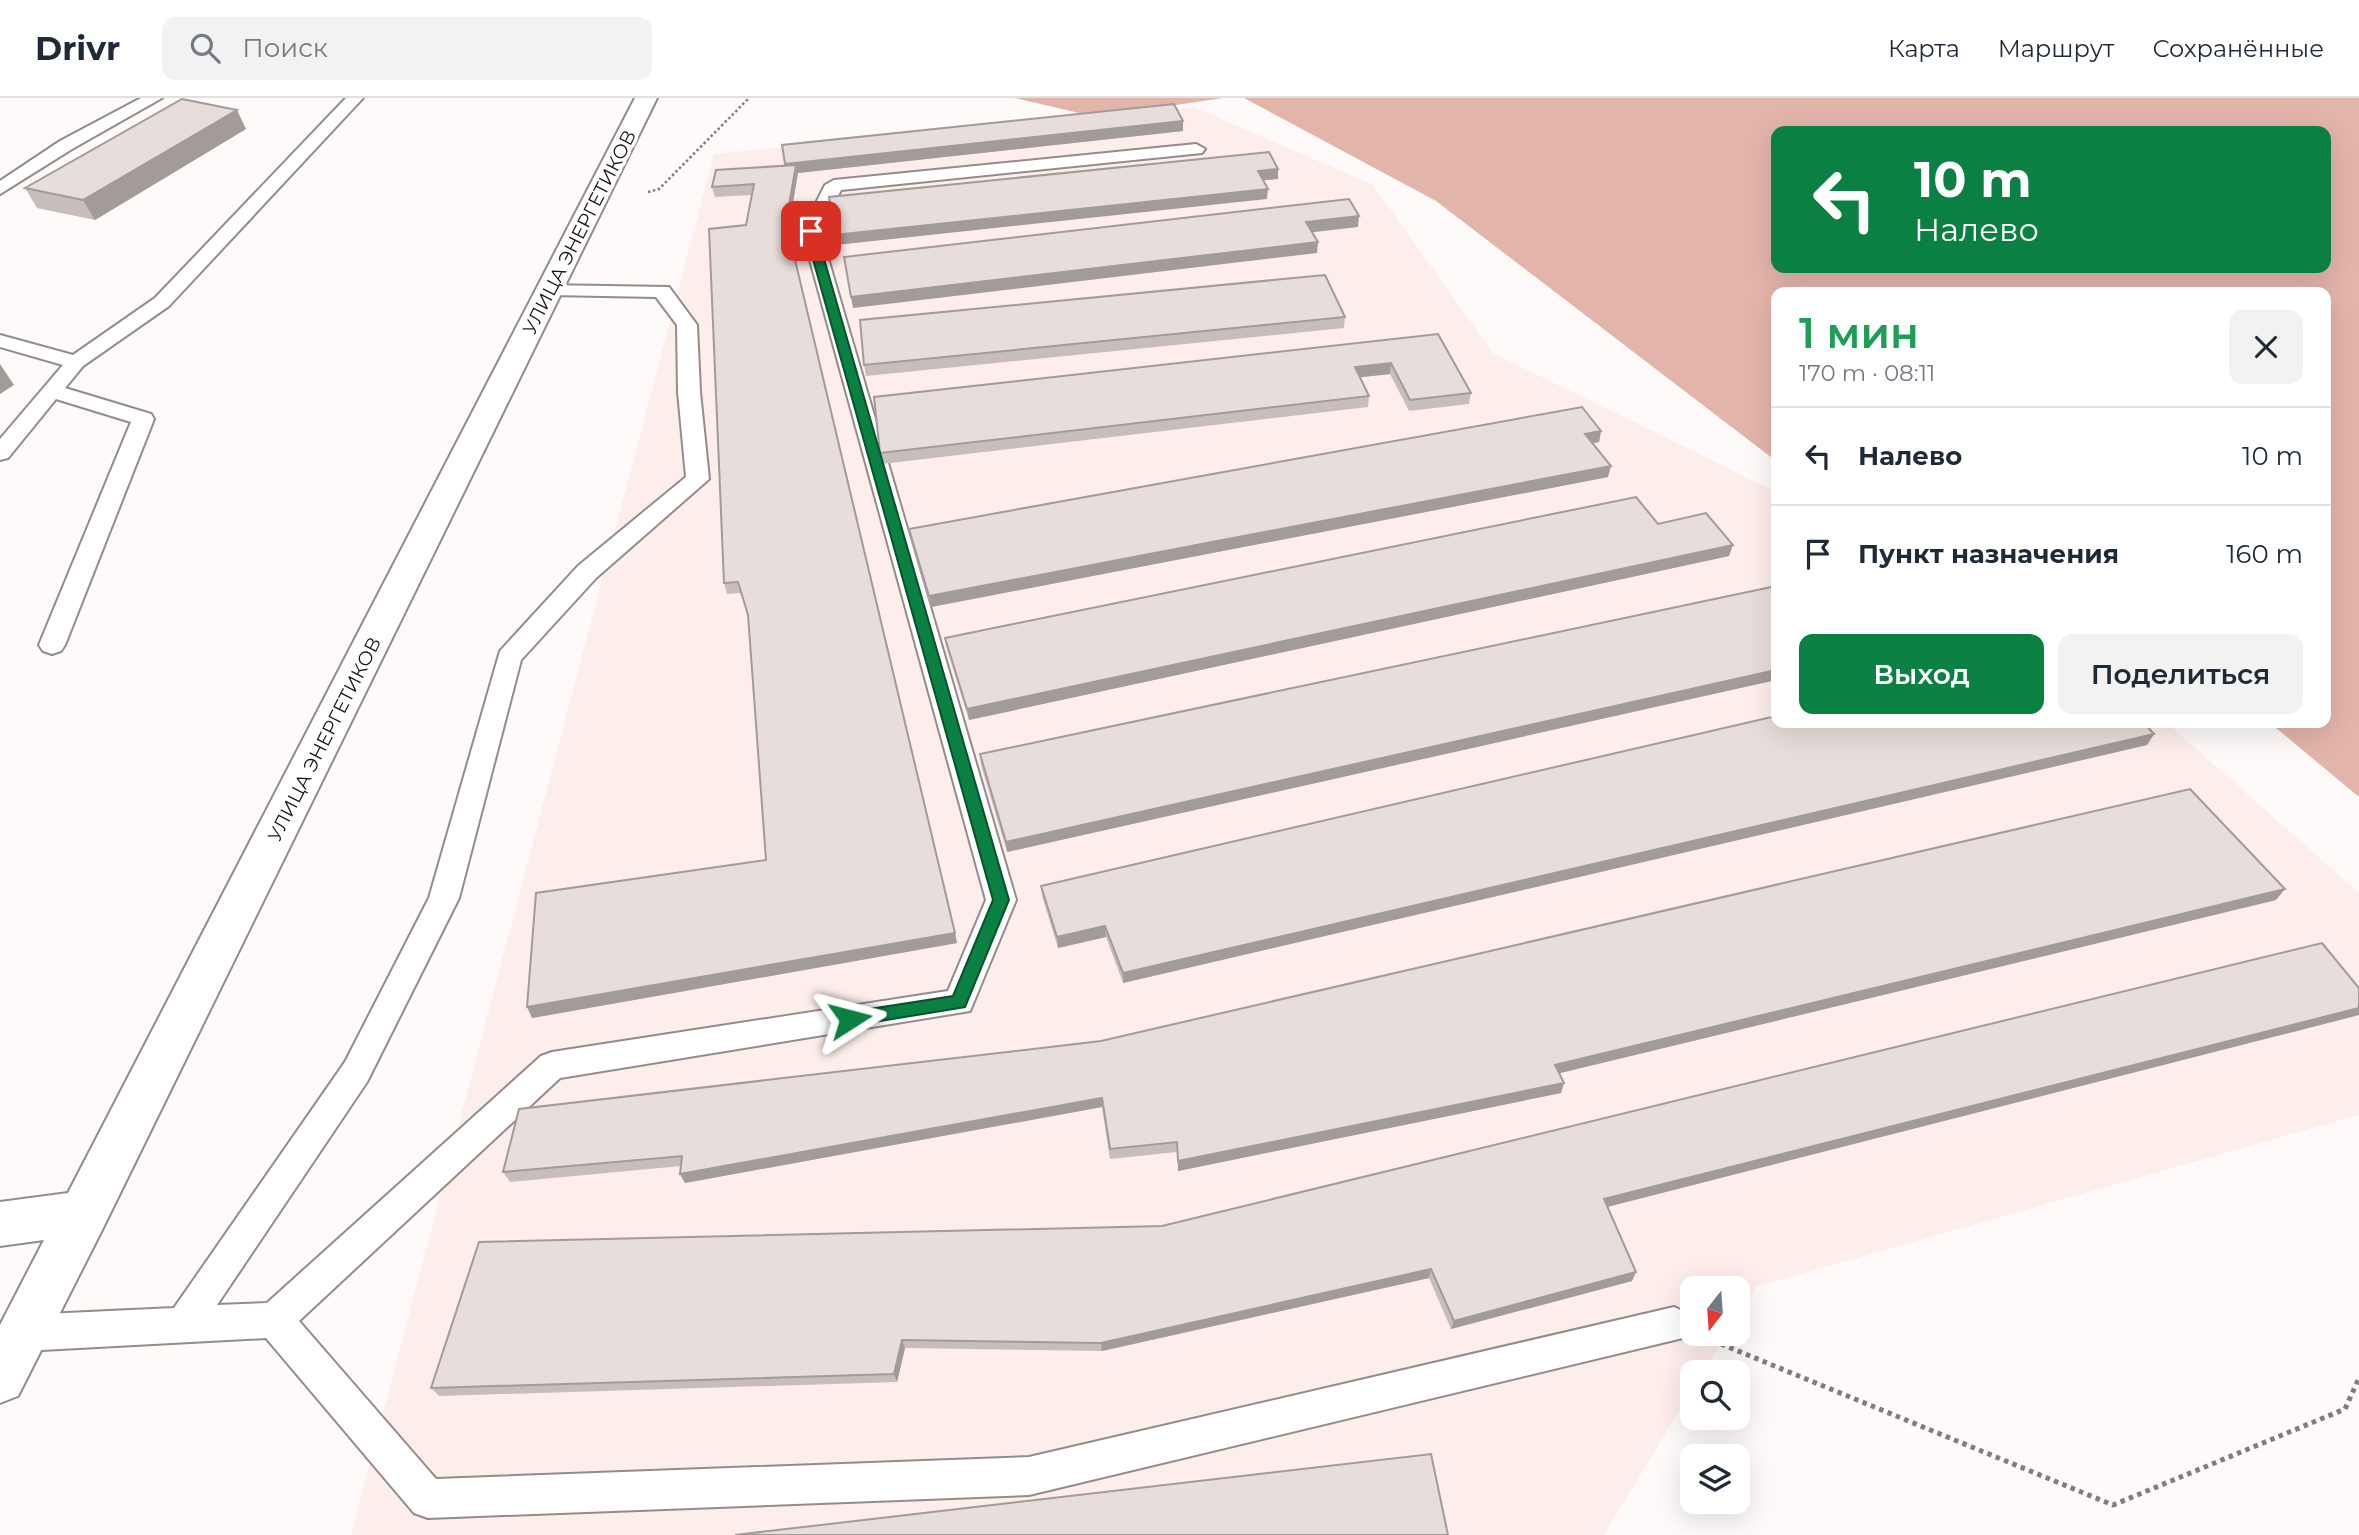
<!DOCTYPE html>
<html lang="ru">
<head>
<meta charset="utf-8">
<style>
	body { margin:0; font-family:Montserrat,sans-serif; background:#f2f2f3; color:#1f2937; height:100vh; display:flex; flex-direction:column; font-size:26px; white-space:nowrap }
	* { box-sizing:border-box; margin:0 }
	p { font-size:23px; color:#747a83 }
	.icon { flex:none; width:38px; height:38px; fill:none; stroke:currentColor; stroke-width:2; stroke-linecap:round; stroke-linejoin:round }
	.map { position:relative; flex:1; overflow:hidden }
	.side { position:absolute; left:1771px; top:189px; width:560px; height:441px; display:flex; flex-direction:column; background:#fff; border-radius:14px; box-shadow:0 7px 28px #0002 }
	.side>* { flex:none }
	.banner { position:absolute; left:1771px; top:28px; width:560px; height:147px; border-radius:14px; box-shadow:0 7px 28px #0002; background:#0b8043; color:#fff; overflow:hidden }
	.needle { width:46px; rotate:197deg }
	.fabs { position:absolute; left:1680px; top:1178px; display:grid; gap:14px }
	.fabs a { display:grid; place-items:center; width:70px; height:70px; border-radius:14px; background:#fff; box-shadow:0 7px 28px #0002; font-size:35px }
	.pin { position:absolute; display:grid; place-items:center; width:60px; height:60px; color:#fff; margin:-30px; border-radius:14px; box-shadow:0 4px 10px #0006 }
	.me { position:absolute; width:77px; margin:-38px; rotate:81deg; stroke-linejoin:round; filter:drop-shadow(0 0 5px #0008) }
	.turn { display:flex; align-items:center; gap:24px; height:147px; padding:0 28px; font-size:32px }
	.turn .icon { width:91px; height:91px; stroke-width:2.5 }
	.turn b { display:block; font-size:49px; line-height:60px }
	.round { display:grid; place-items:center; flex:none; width:74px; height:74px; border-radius:14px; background:#f2f2f3 }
	.headline { display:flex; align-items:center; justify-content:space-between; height:119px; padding:0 28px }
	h1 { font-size:42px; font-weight:600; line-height:52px; color:#1e9e55 }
	.button { display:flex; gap:14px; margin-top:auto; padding:14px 28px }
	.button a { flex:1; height:80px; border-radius:14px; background:#0b8043; color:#fff; font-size:28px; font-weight:600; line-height:80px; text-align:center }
	.button a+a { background:#f2f2f3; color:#1f2937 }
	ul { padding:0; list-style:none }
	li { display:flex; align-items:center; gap:21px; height:98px; padding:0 28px; border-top:2px solid #e0e1e3 }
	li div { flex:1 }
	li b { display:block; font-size:26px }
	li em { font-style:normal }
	header { display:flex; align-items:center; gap:42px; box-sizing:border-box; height:98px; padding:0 35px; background:#fff; border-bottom:2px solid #e0e1e3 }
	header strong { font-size:33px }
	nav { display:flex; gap:38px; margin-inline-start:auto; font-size:24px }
	.search { width:490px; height:63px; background:#f2f2f3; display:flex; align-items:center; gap:18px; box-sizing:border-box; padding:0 24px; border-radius:14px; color:#747a83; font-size:26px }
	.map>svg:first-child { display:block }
</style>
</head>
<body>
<header>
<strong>Drivr</strong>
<div class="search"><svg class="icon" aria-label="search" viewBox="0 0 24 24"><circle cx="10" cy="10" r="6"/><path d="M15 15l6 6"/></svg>Поиск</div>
<nav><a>Карта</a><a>Маршрут</a><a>Сохранённые</a></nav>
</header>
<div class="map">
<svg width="2359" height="1437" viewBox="0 0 2359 1437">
	<rect width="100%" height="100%" fill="#fefafa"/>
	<polygon fill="#fdeeeb" points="1194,9 1373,87 1493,255 1776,394 1776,625 2167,625 2359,795 2359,1017 1755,1189 1738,1218 1738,1190 1692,1190 1692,1236 1727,1236 1703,1274 1692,1274 1692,1292 1604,1437 351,1437 714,56"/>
	<g fill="#e3b4aa" fill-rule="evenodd">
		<polygon points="1015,0 1223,0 1096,19"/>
		<path d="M 1244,0 L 2359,0 L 2359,699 L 2270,625 L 2326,625 L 2326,194 L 1776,194 L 1776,363 L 1436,103 ZM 1776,33 L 2326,33 L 2326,170 L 1776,170 Z"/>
	</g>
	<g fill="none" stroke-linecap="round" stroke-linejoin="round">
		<g stroke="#948c8a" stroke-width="4">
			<g id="lane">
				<polygon points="141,0 162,0 72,51 0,96 0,83 60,43"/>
				<polygon points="346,0 363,0 169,208 83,268 65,290 151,316 154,321 65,547 61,553 52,556 43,553 39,547 131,324 56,301 8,360 0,362 0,341 63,267 0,249 0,237 73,257 155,200"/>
				<polygon points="1196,46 1205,51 1202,55 841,92 820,133 1016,802 970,913 560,980 299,1223 436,1381 1029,1359 1674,1209 1687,1215 1692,1227 1687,1239 1029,1397 428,1420 414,1415 266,1240 23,1253 10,1247 5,1235 10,1223 23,1217 174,1210 345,964 429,800 500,553 578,468 686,379 678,294 677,227 656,199 550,197 540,191 543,187 669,189 697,227 700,294 709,381 596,480 521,562 459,800 367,984 217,1207 267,1205 541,958 552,954 948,893 986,802 802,133 825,87 834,82"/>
			</g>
		</g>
		<g stroke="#948c8a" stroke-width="4">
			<polygon id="secondary" points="635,0 657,0 103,1130 18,1298 0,1305 0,1227 44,1142 0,1148 0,1104 68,1095"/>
		</g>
		<polyline stroke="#817d7d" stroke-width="2.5" stroke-dasharray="2.5 2.5" stroke-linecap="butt" points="648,94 659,91 749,0"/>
		<polyline stroke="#817d7d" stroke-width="5" stroke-dasharray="4.5 4.5" stroke-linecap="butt" points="1721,1246 2113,1407 2345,1311 2359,1280"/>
		<use href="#lane" fill="#fff" fill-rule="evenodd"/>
		<use href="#secondary" fill="#fff" fill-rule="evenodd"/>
	</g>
	<g fill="#c7bebc">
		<polygon points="1183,23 1183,33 798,75 788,133 957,845 532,920 766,762 748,518 741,495 727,496 724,485 746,127 752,97 715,99 712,89 785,67"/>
		<polygon points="246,31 95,122 37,110 25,90"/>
		<polygon points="1345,219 1344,230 866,278 864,267"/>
		<polygon points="1438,236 1471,295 1469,306 1409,313 1390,276 1360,279 1369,298 1368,309 882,366 880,355"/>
		<polygon points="1601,333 1599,344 1592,345 1608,379 931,509 911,442 909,431"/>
		<polygon points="1658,426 1729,458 969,622 947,551 945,540"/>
		<polygon points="1776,488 1776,582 1007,754 981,667 980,656"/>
		<polygon points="2154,636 2147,647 1123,885 1106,839 1058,850 1042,798 1041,788"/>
		<polygon points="2276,802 1560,975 1564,985 1561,995 1178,1073 1177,1054 1110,1061 1102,1009 685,1085 680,1076 681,1068 510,1084 503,1074 1101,943"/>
		<polygon points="2359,917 1607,1109 1632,1183 1451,1231 1429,1180 1102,1253 905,1250 897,1284 439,1298 431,1290 1162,1128"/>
	</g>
	<g fill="#a29b99">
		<polygon points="237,12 246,31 95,122 83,102"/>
		<polygon points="1183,23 1183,33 798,75 788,134 786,124 787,77 785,66"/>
		<polygon points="1278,71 1278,81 1257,83 1258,73"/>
		<polygon points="1268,91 1267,101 836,147 834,137"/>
		<polygon points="1359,118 1358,129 1306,135 1306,124"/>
		<polygon points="1318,144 1317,155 853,210 851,199"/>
		<polygon points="1391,265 1390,276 1354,280 1355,269"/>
		<polygon points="0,266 14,287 0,296"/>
		<polygon points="1601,333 1599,344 1583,347 1585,336"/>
		<polygon points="1611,368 1608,379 931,509 929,498"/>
		<polygon points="1733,447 1729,458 969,622 967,611"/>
		<polygon points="1776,572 1776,582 1007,754 1006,744"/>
		<polygon points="2154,636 2147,647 1123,885 1123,875"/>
		<polygon points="2285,791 2276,802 1552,977 1555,967"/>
		<polygon points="1105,828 1106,839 1058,850 1057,839"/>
		<polygon points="955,835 957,845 532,920 527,909"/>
		<polygon points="2359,910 2359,917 1599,1111 1604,1101"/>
		<polygon points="1564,985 1561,995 1178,1073 1178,1063"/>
		<polygon points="1102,1000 1102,1009 685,1085 680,1076"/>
		<polygon points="1431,1171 1429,1180 1102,1253 1101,1245"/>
		<polygon points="1636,1174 1632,1183 1451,1231 1454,1223"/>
		<polygon points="902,1242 905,1250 897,1284 894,1276"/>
	</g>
	<g fill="#e7dddb" stroke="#a29b99" stroke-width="2">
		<polygon points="182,1 237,12 83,102 25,90"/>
		<polygon points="1174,6 1183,23 785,66 782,47"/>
		<polygon points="1269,54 1278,71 1258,73 1268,91 834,137 829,99"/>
		<polygon points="796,67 786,124 955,835 527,909 536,795 766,762 748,517 738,484 724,485 709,131 746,127 754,86 712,89 716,72"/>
		<polygon points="1349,101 1359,118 1306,124 1318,144 851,199 844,159"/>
		<polygon points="1325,177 1345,219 864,267 860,222"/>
		<polygon points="1438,236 1471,295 1410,302 1391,265 1355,269 1369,298 880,355 874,299"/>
		<polygon points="1582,309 1601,333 1585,336 1611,368 929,498 909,431"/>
		<polygon points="1636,399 1658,426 1706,415 1733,447 967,611 945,540"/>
		<polygon points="1776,488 1776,572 1006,744 980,656"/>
		<polygon points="1776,618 1776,625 2144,625 2154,636 1123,875 1105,828 1057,839 1041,788"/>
		<polygon points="2190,691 2285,791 1555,967 1564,985 1178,1063 1177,1044 1110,1051 1102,1000 680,1076 682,1058 503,1074 519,1011 1101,943"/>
		<polygon points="2322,845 2359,890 2359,910 1604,1101 1636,1174 1454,1223 1431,1171 1101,1245 902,1242 894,1276 431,1290 479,1144 1162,1128"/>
		<polygon points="1431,1356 1448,1437 735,1437"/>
	</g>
	<polygon fill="#0b8043" stroke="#07532c" stroke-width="2" points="811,130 816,133 1009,802 965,909 850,928 844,926 842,921 844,916 850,914 953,898 993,802 805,133"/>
	<g text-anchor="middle" stroke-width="7" stroke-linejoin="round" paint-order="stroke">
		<g font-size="19" fill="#171414" stroke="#fff">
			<text transform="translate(579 134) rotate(-63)" y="7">УЛИЦА ЭНЕРГЕТИКОВ</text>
			<text transform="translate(324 641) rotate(-63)" y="7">УЛИЦА ЭНЕРГЕТИКОВ</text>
		</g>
	</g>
</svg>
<div class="fabs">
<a><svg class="needle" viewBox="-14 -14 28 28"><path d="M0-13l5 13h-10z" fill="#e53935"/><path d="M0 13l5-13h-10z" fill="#747a83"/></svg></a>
<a><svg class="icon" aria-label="search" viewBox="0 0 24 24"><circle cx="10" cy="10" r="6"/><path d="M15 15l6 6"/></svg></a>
<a><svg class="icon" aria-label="layers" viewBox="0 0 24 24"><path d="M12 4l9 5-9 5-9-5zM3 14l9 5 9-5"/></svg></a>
</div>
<div class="pin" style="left:811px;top:133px;background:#d93025"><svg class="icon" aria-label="arrive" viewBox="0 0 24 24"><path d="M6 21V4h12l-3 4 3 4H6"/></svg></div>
<svg class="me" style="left:850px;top:921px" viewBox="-20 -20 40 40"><path d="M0-17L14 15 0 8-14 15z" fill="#0b8043" stroke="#fff" stroke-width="4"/></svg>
<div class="banner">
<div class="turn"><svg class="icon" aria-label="left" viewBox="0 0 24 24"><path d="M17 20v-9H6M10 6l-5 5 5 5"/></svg><div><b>10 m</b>Налево</div></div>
</div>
<section class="side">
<div class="headline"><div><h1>1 мин</h1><p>170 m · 08:11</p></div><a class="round"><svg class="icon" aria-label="close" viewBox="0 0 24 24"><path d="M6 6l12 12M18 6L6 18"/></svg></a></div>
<ul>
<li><svg class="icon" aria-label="left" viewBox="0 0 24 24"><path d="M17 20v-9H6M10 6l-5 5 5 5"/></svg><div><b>Налево</b></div><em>10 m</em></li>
<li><svg class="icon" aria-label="arrive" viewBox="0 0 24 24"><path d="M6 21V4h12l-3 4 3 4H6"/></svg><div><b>Пункт назначения</b></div><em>160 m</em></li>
</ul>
<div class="button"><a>Выход</a><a>Поделиться</a></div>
</section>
</div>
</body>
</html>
